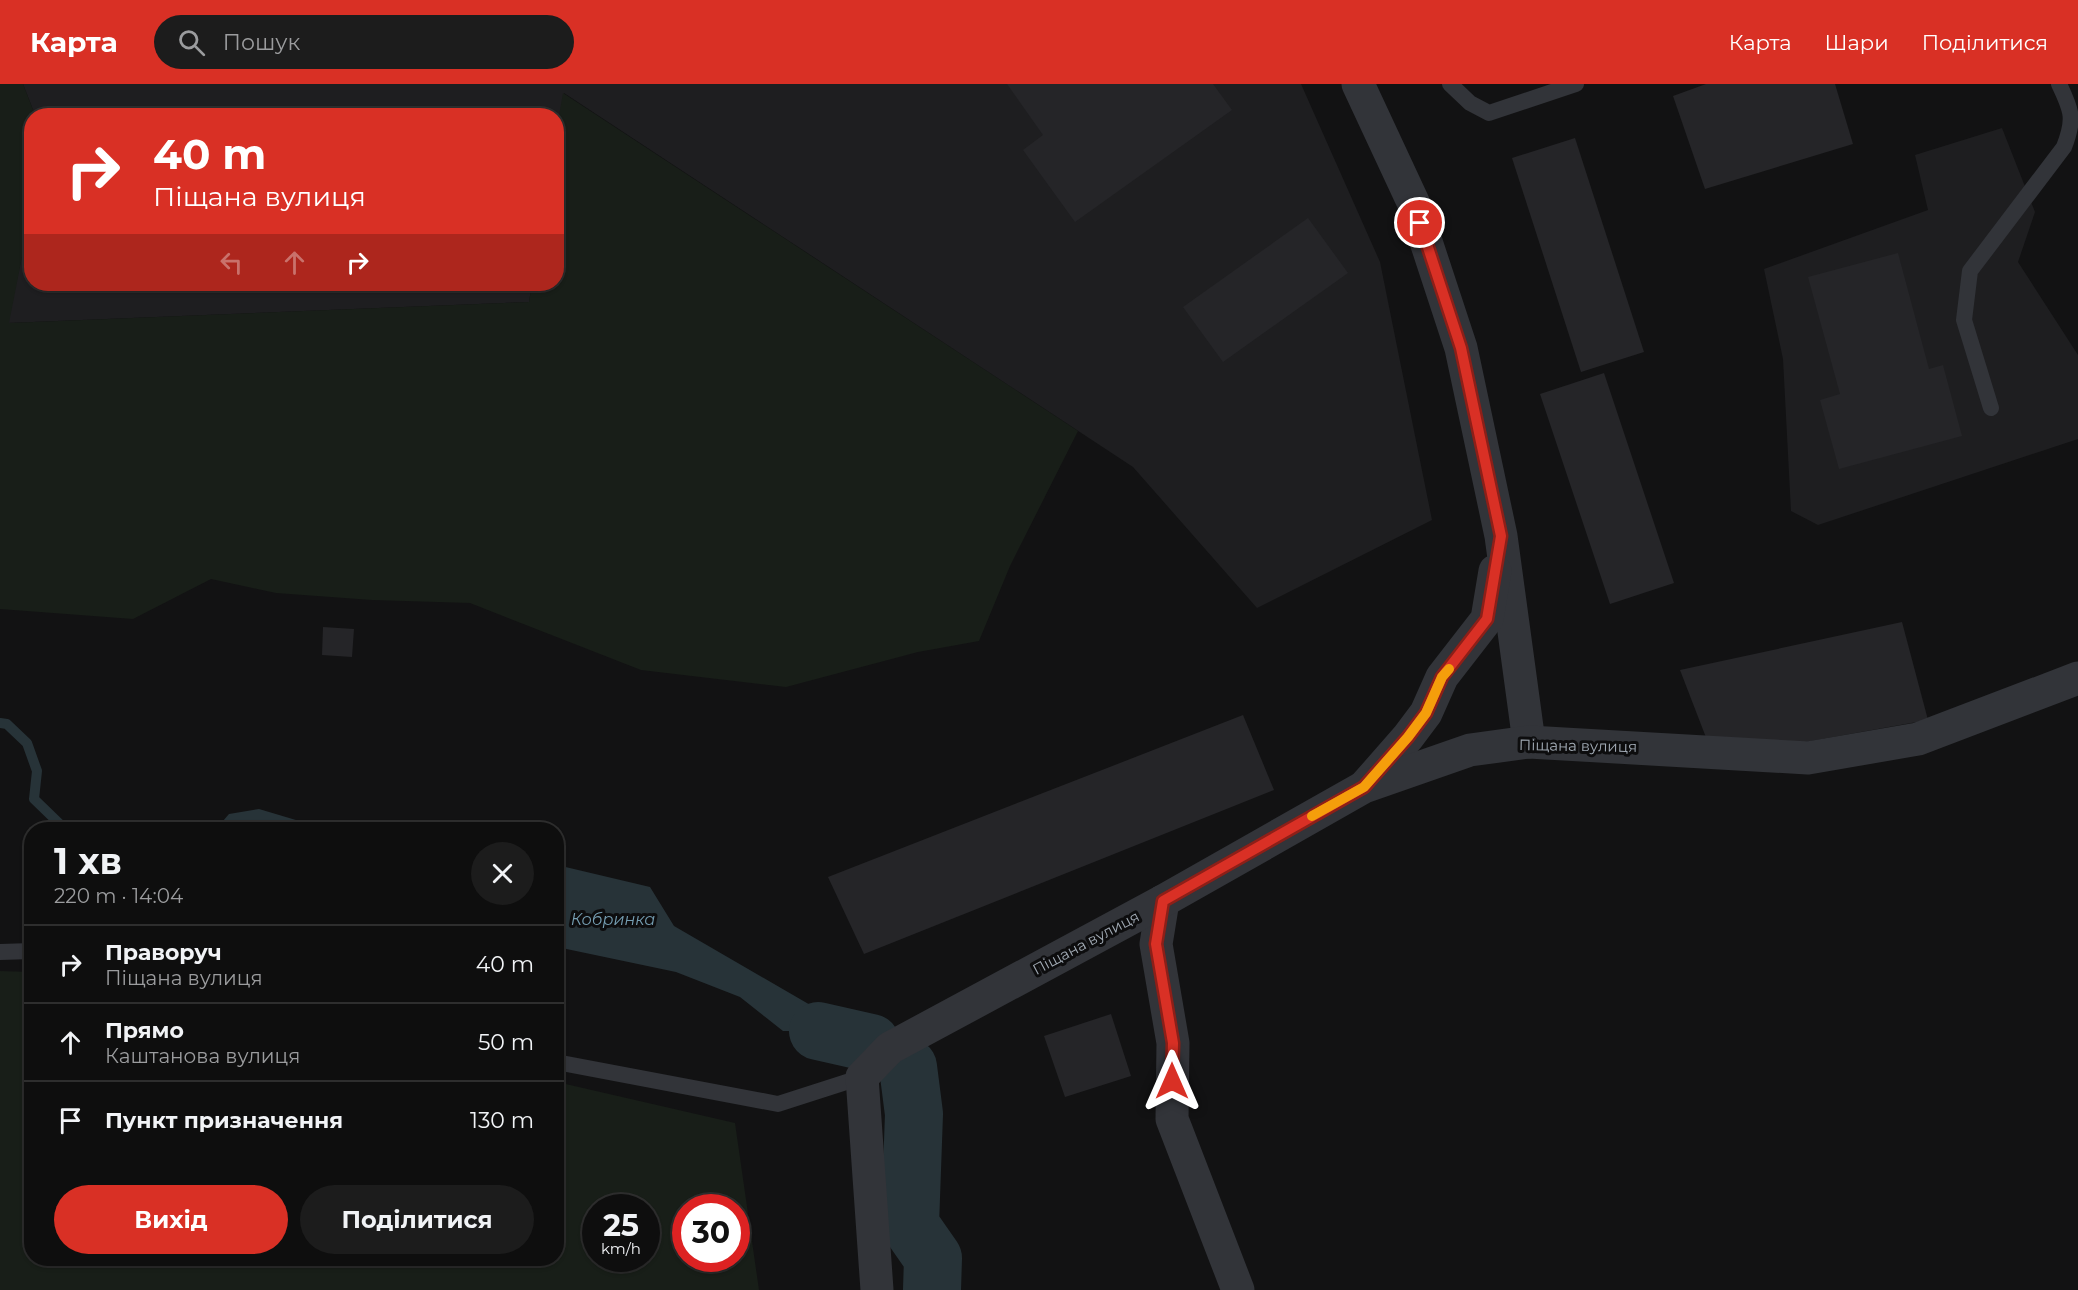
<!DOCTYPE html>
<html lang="uk">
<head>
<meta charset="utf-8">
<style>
	body { margin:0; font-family:Montserrat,sans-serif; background:#1c1c1c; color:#f1f3f6; height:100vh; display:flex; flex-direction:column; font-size:22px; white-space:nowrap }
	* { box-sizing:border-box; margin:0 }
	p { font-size:20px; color:#9b9c9e }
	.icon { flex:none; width:33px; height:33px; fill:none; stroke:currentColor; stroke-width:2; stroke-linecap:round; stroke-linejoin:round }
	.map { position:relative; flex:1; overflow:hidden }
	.panel { position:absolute; left:24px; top:738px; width:540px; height:444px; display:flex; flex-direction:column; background:#0e0e0e; border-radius:24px; box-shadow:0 2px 4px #0004,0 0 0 2px #2e2e2e }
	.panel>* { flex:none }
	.top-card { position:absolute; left:24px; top:24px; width:540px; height:183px; border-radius:24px; box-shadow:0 2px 4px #0004,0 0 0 2px #2e2e2e; background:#d93025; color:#fff; overflow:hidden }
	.speed { position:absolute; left:582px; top:1110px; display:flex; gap:12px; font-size:30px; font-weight:700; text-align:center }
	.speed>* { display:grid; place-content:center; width:78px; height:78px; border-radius:50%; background:#0e0e0e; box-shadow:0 2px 4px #0004,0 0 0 2px #2e2e2e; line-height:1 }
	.speed small { font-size:15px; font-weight:400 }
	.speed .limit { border:9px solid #d22; background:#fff; color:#111 }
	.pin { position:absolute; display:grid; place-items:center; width:51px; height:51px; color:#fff; margin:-26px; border:3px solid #fff; border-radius:50%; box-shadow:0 2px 6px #0007 }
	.me { position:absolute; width:66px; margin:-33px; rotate:0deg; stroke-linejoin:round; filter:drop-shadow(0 0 4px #0008) }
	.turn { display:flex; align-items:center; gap:21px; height:126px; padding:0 30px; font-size:27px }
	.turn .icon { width:78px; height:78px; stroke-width:2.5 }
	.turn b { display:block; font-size:42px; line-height:51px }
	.lanes { display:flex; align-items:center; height:57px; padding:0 30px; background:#0003; justify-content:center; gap:30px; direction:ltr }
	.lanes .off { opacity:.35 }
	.round { display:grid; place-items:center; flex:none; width:63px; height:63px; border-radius:32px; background:#1c1c1c }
	.overview { display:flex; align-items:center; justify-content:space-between; height:102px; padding:0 30px }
	h1 { font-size:36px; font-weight:700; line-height:45px }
	.button { display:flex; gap:12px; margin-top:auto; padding:12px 30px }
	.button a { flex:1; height:69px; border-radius:36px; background:#d93025; color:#fff; font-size:24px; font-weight:700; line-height:69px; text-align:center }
	.button a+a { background:#1c1c1c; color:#f1f3f6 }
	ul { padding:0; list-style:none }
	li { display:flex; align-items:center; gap:18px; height:78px; padding:0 30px; border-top:2px solid #2e2e2e }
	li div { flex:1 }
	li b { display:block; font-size:22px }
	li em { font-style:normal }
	header { display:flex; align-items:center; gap:36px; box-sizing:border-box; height:84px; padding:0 30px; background:#d93025; color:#fff }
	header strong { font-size:28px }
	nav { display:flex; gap:33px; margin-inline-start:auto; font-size:21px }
	.search { width:420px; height:54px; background:#1c1c1c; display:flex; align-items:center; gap:15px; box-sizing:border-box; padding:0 21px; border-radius:33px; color:#9b9c9e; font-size:22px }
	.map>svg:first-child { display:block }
</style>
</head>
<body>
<header>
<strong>Карта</strong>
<div class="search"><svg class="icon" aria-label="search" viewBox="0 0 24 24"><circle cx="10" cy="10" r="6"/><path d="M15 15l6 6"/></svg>Пошук</div>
<nav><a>Карта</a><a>Шари</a><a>Поділитися</a></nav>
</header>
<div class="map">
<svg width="2078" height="1206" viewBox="0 0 2078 1206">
	<rect width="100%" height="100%" fill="#121213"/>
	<g fill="#1e1e20">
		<polygon points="23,0 1301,0 1380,178 1432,436 1257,524 1133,383 564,9 557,49 556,32 35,31"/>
		<polygon points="2002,44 2035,128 2018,178 2078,271 2078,355 1818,441 1791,427 1783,275 1764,185 1928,126 1915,71"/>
		<polygon points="31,127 32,200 532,200 529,218 8,239"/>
	</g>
	<g fill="#181e18" fill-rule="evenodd">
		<polygon points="0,0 23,0 35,31 32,32 31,127 9,239 529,218 532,200 556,200 556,49 563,9 1078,347 1010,482 979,557 918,568 786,603 641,586 470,519 372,516 276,509 211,495 133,535 0,525"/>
		<path d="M 0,887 L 31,888 L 32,1174 L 556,1174 L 557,998 L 735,1039 L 759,1206 L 0,1206 ZM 596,1124 L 646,1124 L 646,1174 L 596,1174 ZM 686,1124 L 736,1124 L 736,1174 L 686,1174 Z"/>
	</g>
	<g fill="#273338">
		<polygon points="259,725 326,745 216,745 229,730"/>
		<polygon points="557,781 650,803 674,842 812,922 818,947 783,947 740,913 676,888 557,863"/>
	</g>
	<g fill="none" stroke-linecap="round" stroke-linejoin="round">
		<polyline stroke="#273338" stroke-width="10" points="0,639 7,640 27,659 37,687 34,715 66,746"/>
		<g stroke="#273338" stroke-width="58">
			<polyline points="818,947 871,959"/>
			<polyline points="908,983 914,1030 910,1141 933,1174 932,1206"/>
		</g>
	</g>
	<g fill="#252528">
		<polygon points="1007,0 1213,0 1232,26 1075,138 1023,66 1043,51"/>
		<polygon points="1706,0 1835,0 1853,60 1705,105 1673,12"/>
		<polygon points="1575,54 1644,268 1581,288 1512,74"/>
		<polygon points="1308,134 1348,189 1223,278 1183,223"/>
		<polygon points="1898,169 1929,285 1943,281 1962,352 1839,385 1820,316 1840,310 1808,193"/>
		<polygon points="1604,289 1674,499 1610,520 1540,310"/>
		<polygon points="1902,538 1928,636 1783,662 1707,656 1680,586"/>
		<polygon points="323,543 354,545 352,573 322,571"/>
		<polygon points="1243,631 1274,706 864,870 828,793"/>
		<polygon points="1111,930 1131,992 1065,1013 1044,952"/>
	</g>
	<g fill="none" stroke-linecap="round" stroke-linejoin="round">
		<g stroke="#323439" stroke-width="16">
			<polyline points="1450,0 1470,19 1489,29 1576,0"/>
			<path d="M 1991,324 L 1964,236 L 1970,187 L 2064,63 C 2075,35 2072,27 2059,0"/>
			<polyline points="0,868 32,867"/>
			<polyline points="556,978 778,1020 862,993"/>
		</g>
		<g stroke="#323439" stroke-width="33">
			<polyline points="1358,0 1413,118 1461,264 1501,452 1529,658"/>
			<polyline points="1365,702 1408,653 1426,629 1442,593 1487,535 1495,487"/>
			<polyline points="1163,817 1156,860 1173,959 1172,1035 1238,1206"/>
			<polyline points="877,1206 862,993 890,964 1163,817 1364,703 1470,666 1529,658 1808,674 1918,655 2078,594"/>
		</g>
	</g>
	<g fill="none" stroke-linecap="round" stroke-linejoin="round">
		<g stroke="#8d1f18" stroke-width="15">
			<polyline id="route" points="1172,997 1173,959 1156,860 1163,817 1364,703 1408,653 1426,629 1442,593 1487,535 1501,452 1461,264 1420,139"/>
		</g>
		<use href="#route" stroke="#d93025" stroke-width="10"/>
		<polyline stroke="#f59e0b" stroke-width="10" points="1312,732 1364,703 1408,653 1426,629 1442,593 1449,585"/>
	</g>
	<g text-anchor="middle" stroke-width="6" stroke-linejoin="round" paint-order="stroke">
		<g font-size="15" fill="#a2abb5" stroke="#0d0d0e">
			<text transform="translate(1578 662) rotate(1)" y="5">Піщана вулиця</text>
			<text transform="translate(1086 859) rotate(-28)" y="5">Піщана вулиця</text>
		</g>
		<g font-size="16" font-style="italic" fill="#769fb3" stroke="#0d0d0e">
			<text x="613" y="841">Кобринка</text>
		</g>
	</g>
</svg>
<div class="speed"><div>25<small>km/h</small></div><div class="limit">30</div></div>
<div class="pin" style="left:1420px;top:139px;background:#d93025"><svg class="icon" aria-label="arrive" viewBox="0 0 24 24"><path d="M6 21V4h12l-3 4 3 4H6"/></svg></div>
<svg class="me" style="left:1172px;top:997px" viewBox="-20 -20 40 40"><path d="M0-17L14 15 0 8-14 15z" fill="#d93025" stroke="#fff" stroke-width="4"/></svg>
<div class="top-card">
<div class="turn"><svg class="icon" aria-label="right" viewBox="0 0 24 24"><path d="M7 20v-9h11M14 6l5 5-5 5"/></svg><div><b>40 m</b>Піщана вулиця</div></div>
<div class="lanes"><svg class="icon off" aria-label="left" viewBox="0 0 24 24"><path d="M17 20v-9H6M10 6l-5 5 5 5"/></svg><svg class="icon off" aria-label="ahead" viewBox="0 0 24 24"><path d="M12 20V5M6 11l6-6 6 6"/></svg><svg class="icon" aria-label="right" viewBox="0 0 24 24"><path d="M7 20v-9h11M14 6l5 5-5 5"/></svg></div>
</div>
<section class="panel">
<div class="overview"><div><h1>1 хв</h1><p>220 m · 14:04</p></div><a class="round"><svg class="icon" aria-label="close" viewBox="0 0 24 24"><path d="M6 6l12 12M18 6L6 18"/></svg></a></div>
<ul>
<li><svg class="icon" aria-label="right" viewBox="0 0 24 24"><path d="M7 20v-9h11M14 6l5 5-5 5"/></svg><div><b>Праворуч</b><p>Піщана вулиця</p></div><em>40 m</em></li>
<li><svg class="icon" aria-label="ahead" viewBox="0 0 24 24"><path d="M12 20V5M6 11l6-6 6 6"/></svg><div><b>Прямо</b><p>Каштанова вулиця</p></div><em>50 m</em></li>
<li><svg class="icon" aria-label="arrive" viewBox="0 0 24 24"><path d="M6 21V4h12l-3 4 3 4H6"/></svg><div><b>Пункт призначення</b></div><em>130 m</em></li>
</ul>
<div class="button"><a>Вихід</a><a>Поділитися</a></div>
</section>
</div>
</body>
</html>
